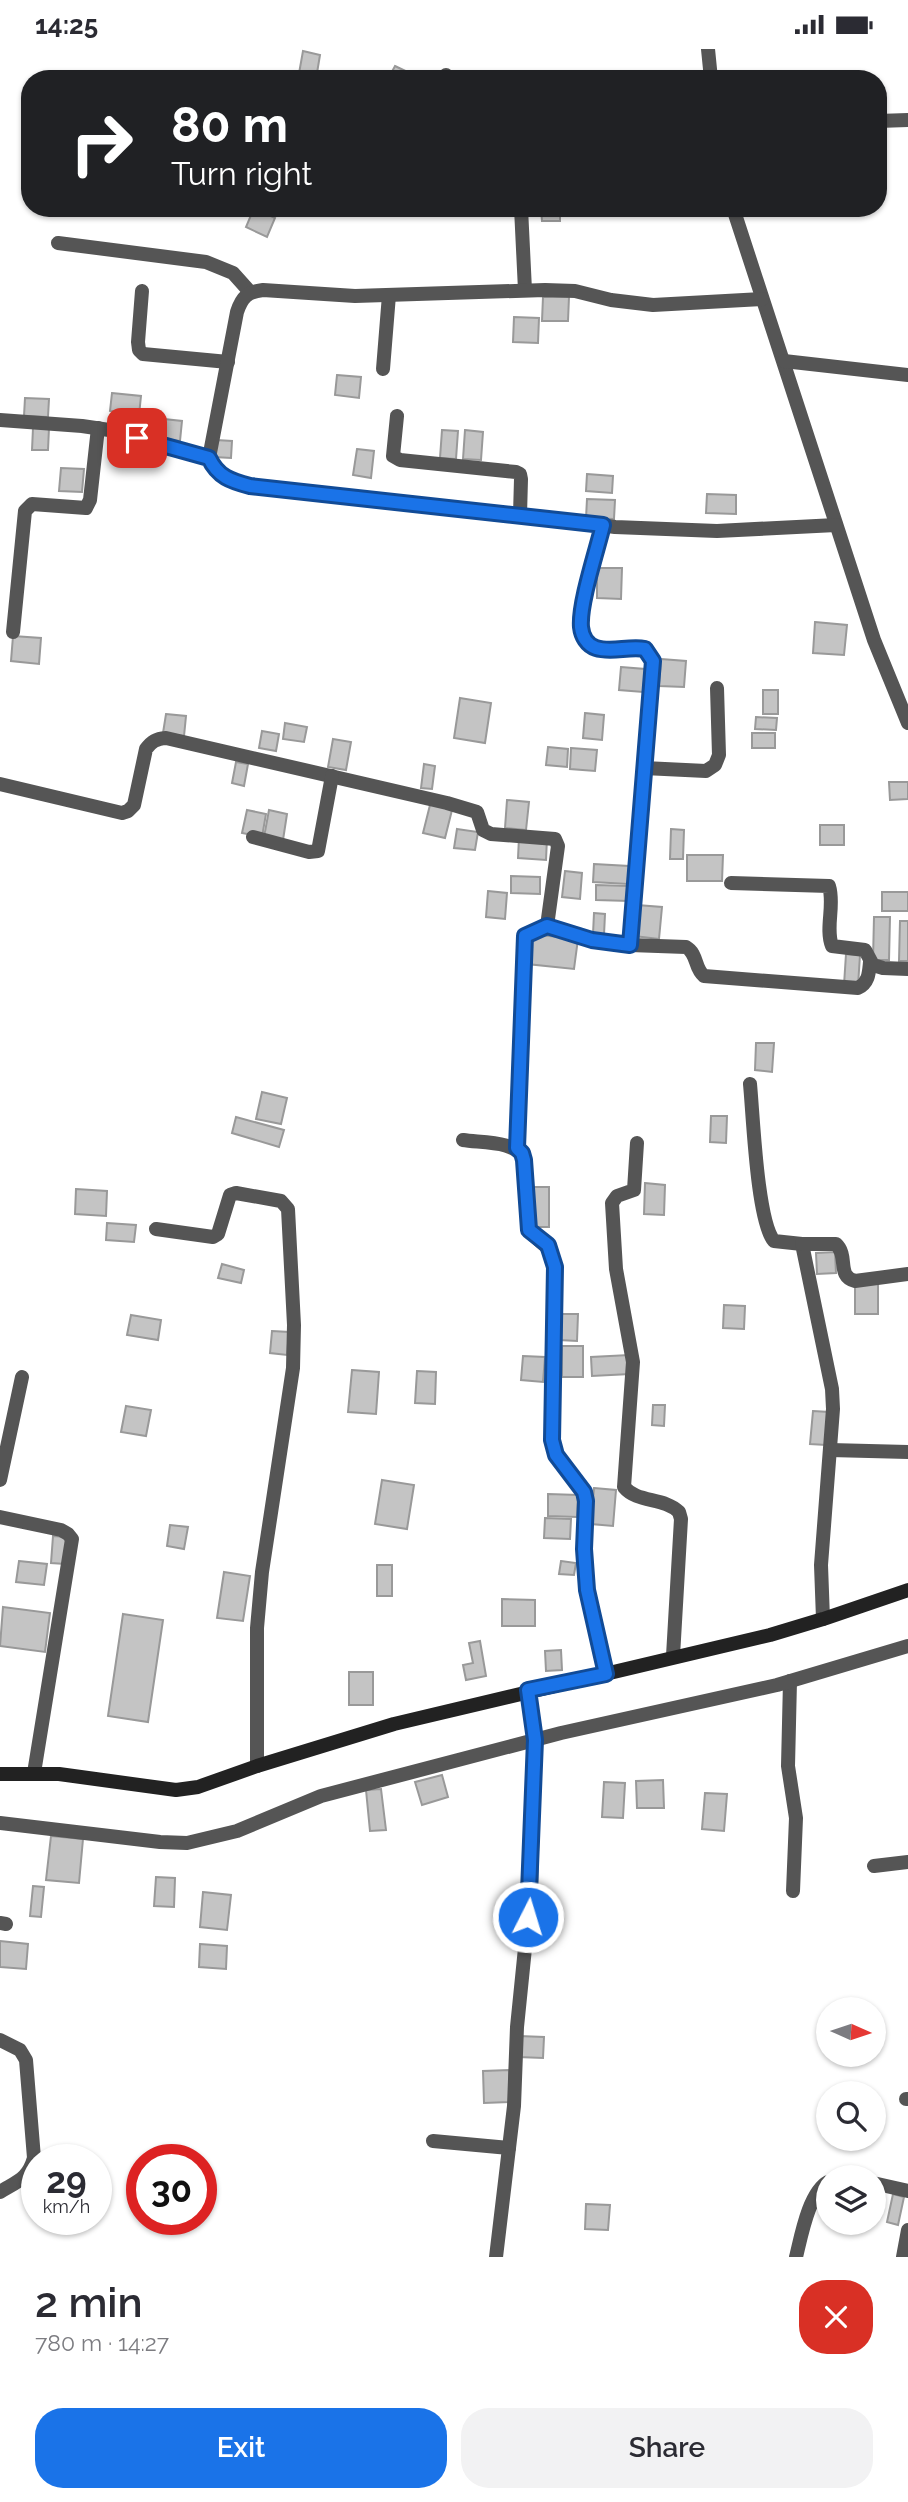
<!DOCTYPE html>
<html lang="en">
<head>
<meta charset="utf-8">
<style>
	body { margin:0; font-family:Raleway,sans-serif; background:#f2f2f3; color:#2b2b33; height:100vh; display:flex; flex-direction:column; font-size:26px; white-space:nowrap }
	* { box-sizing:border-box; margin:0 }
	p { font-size:23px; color:#7c7c81 }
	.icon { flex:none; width:38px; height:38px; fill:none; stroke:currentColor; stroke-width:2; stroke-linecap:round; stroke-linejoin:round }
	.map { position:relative; height:2208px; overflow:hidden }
	.drawer { display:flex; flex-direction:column; background:#fff; flex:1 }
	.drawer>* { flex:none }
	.banner { position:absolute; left:21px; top:21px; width:866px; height:147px; border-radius:28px; box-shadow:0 2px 5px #0004; background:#202124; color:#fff; overflow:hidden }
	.needle { width:46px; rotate:93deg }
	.tools { position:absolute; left:816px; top:1948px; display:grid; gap:14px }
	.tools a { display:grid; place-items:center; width:70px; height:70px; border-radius:50%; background:#fff; box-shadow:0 2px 5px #0004; font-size:35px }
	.speed { position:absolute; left:21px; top:2095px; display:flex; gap:14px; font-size:35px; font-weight:700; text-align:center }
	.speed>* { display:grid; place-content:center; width:91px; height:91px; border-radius:50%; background:#fff; box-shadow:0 2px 5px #0004; line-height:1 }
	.speed small { font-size:18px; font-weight:400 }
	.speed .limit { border:10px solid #d22; background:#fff; color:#111 }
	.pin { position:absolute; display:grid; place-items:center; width:60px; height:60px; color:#fff; margin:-30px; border-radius:14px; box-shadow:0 4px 10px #0006 }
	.me { position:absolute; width:77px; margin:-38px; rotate:5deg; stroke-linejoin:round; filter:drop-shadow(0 0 5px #0008) }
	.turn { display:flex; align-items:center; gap:24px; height:147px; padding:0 35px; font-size:32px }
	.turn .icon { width:91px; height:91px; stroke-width:2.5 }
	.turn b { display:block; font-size:49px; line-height:60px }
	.round { display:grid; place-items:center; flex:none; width:74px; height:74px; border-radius:28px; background:#f2f2f3 }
	.head { display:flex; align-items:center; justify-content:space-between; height:119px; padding:0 35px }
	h1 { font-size:42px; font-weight:600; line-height:52px }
	.action { display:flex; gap:14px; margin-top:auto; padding:14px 35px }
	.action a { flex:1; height:80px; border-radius:28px; background:#1a73e8; color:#fff; font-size:28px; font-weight:600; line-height:80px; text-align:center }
	.action a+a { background:#f2f2f3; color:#2b2b33 }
	.status { display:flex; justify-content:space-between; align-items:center; height:49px; padding:0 35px; background:#fff; direction:ltr }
	.status svg { height:19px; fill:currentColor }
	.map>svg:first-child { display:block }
</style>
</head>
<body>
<div class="status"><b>14:25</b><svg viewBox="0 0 49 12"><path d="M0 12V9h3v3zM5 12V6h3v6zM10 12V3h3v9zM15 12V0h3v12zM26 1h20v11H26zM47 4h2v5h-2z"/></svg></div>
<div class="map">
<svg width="908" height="2208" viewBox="0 0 908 2208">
	<rect width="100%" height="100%" fill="#fff"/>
	<g fill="#c4c4c4" stroke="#999" stroke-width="2">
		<polygon points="303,2 320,6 316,30 298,30"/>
		<polygon points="395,17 420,29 420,30 388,30"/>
		<polygon points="254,159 275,169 267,188 246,178"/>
		<polygon points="541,159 560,159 560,172 542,172"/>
		<polygon points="543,248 569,248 568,272 542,272"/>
		<polygon points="514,268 539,269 538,294 513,293"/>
		<polygon points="337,326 361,328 359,349 335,346"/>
		<polygon points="112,344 141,347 139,366 110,362"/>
		<polygon points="25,349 49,350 48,368 24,367"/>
		<polygon points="164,370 182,372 180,392 162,390"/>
		<polygon points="33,379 49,379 48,401 32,401"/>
		<polygon points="442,381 458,382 456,410 440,409"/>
		<polygon points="465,381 483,383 481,411 463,410"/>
		<polygon points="216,391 232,392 231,409 214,408"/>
		<polygon points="357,400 374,402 371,429 353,426"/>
		<polygon points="61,419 84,420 82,443 59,442"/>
		<polygon points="587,425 613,427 612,444 586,442"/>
		<polygon points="707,445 736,446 736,465 706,464"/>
		<polygon points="587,450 615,451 614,470 586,469"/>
		<polygon points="597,519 622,519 621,550 597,549"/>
		<polygon points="815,573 847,576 844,606 813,604"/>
		<polygon points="13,587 41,589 39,615 11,612"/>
		<polygon points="661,610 686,612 684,638 659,637"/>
		<polygon points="621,618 645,620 643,643 619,641"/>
		<rect x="763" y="641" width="15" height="24"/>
		<polygon points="460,649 491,654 485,694 454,689"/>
		<polygon points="585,664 604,666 602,691 583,689"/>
		<polygon points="166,665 186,667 184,687 163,684"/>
		<polygon points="756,668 777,669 776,681 755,680"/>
		<polygon points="285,674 307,678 304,693 283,690"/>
		<polygon points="262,682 279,685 276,702 259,699"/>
		<rect x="752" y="684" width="23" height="15"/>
		<polygon points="333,690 351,693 346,721 328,718"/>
		<polygon points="548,698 568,700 567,718 546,716"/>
		<polygon points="571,699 597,701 595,722 570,720"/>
		<polygon points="236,713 248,715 244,737 232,734"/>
		<polygon points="424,715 435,717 432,740 421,739"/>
		<polygon points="889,733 908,733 908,750 890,751"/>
		<polygon points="507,751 529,753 526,781 505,779"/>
		<polygon points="431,752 453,757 445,789 423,784"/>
		<polygon points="247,761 266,765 262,788 242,784"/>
		<polygon points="269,761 287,765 283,791 264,788"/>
		<rect x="820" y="776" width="24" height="20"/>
		<polygon points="457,780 478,783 475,801 454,799"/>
		<polygon points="671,780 684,781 683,810 670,810"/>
		<polygon points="519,788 547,789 546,811 518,809"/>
		<polygon points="687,806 723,806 722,832 687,832"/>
		<polygon points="594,815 629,817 628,835 593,833"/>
		<polygon points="565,822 582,824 580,850 562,848"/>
		<polygon points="511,827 540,828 540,845 511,844"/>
		<polygon points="596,836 629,837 629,852 596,851"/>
		<polygon points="488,842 507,844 505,870 486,868"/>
		<rect x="882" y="843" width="26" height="19"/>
		<polygon points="637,856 662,858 659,890 634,887"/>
		<polygon points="594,864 605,865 604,886 593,885"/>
		<polygon points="874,868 890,868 889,911 873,911"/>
		<polygon points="900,872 908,872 908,912 899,912"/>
		<polygon points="530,885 578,890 574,920 527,915"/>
		<polygon points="846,905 860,906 858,937 844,936"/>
		<polygon points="756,994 774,994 772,1023 755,1021"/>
		<polygon points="262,1043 287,1049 281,1075 256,1070"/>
		<polygon points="711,1067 727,1067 726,1094 710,1093"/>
		<polygon points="236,1068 284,1081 279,1098 232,1084"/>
		<polygon points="645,1134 665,1136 664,1166 644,1165"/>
		<rect x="534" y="1138" width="15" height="40"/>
		<polygon points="76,1140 107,1142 106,1167 75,1165"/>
		<polygon points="107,1174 136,1176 134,1193 106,1191"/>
		<polygon points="835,1203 836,1224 817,1225 816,1204"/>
		<polygon points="222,1215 244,1221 241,1234 218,1229"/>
		<rect x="855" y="1235" width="23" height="30"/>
		<polygon points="724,1256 745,1257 744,1280 723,1279"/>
		<polygon points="560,1265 578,1265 577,1292 559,1291"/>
		<polygon points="131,1266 161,1271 158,1291 127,1286"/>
		<polygon points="272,1282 289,1283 287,1306 270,1304"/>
		<rect x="562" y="1297" width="21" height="31"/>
		<polygon points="629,1306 630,1325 592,1327 591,1308"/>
		<polygon points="523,1307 545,1308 543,1333 521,1331"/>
		<polygon points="352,1321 379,1323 376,1365 348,1363"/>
		<polygon points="417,1322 436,1323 435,1355 415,1354"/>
		<polygon points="653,1356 665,1356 664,1377 652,1376"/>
		<polygon points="126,1357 151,1361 146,1387 121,1383"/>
		<polygon points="813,1362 829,1363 826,1396 810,1395"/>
		<polygon points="382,1431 414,1436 407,1480 375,1475"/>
		<polygon points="594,1439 616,1441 613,1477 591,1475"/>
		<polygon points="548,1445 578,1446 577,1468 548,1467"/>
		<polygon points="545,1469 571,1470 570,1490 544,1489"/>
		<polygon points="170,1476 188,1478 184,1500 167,1497"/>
		<polygon points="53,1487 67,1488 65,1515 51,1514"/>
		<polygon points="19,1512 47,1515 44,1536 16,1533"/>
		<polygon points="561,1512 576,1514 574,1526 559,1525"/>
		<rect x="377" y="1516" width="15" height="31"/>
		<polygon points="224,1523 250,1527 243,1572 217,1569"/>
		<polygon points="502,1550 535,1551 535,1577 502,1577"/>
		<polygon points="3,1558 50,1564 45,1603 0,1597"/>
		<polygon points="123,1565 163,1571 148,1673 108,1667"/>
		<polygon points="480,1592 486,1627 466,1631 463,1616 473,1614 469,1594"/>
		<polygon points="561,1601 562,1621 546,1622 545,1602"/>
		<rect x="349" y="1623" width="24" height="33"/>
		<polygon points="442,1726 448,1748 422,1756 415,1733"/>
		<polygon points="663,1731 664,1759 637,1759 636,1732"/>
		<polygon points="604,1733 625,1734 623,1769 602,1768"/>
		<polygon points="381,1740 386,1781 370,1782 366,1741"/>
		<polygon points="705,1744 727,1745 724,1782 702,1780"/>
		<polygon points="51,1787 83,1790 79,1834 46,1831"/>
		<polygon points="156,1828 175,1829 174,1858 154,1857"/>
		<polygon points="33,1837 44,1838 41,1868 30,1867"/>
		<polygon points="203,1843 231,1846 227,1881 200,1878"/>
		<polygon points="0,1892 28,1895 26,1920 0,1918"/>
		<polygon points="200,1895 227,1897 226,1920 199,1918"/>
		<polygon points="519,1987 544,1988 543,2009 518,2008"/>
		<polygon points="509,2021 509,2053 484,2054 483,2022"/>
		<polygon points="893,2145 904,2148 898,2176 887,2173"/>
		<polygon points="586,2155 610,2156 608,2181 585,2180"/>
	</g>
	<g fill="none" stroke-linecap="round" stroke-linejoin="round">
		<g stroke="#555" stroke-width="14">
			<polyline points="708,0 711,30"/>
			<polyline points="446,30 446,26"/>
			<polyline points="878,72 908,71"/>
			<polyline points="521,159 525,241"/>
			<polyline points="733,159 874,591 908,674"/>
			<polyline points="58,194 206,213 233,224 250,243"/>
			<polyline points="142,242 138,293 139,301 143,305 228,313"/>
			<polyline points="784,312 908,326"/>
			<polyline points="383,320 389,246"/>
			<polyline points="397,367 393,407 400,411 516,423 520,425 521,430 520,466"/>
			<path d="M 0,371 L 82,377 L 116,382 L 209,409 L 237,263 C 242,248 247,243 263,241 L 355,247 L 545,241 L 575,242 L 611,251 L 653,256 L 762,250"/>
			<path d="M 209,409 C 218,428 231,432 250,437 L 559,470 L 615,478 L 717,482 L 836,476"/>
			<path d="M 603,476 C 597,501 579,555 581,578 C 582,587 587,596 596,599 C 611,603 629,597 645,600 L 653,612 L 630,896"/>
			<polyline points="13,583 25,462 32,455 86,459 90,451 98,379"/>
			<polyline points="644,719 706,722 715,716 719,706 717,639"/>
			<path d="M 0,735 L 122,764 L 128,762 L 134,756 L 146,700 C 152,692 156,690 166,689 L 447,754 L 477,763 L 483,781 L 491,785 L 555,790 L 558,797 L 547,877 L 592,891 L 630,896 L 686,898 C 698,905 694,919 704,927 L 858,939 C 869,934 869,923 870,913"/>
			<polyline points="253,788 309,803 318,802 332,727"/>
			<path d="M 731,834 L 829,837 C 835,856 825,879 832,897 L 865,901 L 873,916 L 883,919 L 908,920"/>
			<path d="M 750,1035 C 753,1065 757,1172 774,1192 L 802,1195 L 832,1340 L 833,1360 L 821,1516 L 823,1570"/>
			<path d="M 463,1091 C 481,1094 517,1091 524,1111 L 529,1181 C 542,1199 549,1191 555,1218 L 552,1391 L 557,1406 L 584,1443 L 586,1453 L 584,1500 L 587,1541 L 606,1625"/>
			<path d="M 637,1094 L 634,1141 L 617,1147 L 612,1154 L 616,1220 L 633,1313 L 624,1438 C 637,1454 664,1448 679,1463 L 681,1470 L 673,1607"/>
			<polyline points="517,1099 518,1099 525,887 547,877"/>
			<polyline points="156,1180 213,1188 218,1185 230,1146 236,1144 281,1152 288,1160 294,1276 293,1319 262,1523 257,1579 257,1717"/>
			<path d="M 802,1195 L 836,1195 C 849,1207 836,1227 855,1232 L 908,1225"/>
			<polyline points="830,1401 908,1403"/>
			<polyline points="0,1431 22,1328"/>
			<polyline points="0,1468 61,1481 68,1485 72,1490 34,1724"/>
			<polyline points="790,1632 788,1717 796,1769 793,1842"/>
			<polyline points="0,1774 160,1793 187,1794 237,1782 321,1747 561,1684 777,1636 908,1597"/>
			<polyline points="874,1817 908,1813"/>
			<polyline points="0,1874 6,1875"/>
			<path d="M 0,1991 L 20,2001 L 26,2011 L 34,2109 C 28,2130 18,2132 0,2143"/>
			<polyline points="906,2050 908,2050"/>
			<polyline points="433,2092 509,2099"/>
			<polyline points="873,2134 908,2142"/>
			<polyline points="496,2208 514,2057 517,1978 531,1840 535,1691 528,1641"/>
			<path d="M 796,2208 C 801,2188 809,2143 828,2133"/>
			<polyline points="903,2208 908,2181"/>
		</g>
		<polyline stroke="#222" stroke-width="14" points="0,1725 59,1725 176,1741 198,1738 257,1717 394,1675 770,1586 823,1570 908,1541"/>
	</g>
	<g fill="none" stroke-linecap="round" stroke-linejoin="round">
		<g stroke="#114b97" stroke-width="18">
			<path id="route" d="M 137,389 L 209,409 C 218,428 231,432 250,437 L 603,476 C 597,501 579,555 581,578 C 582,587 587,596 596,599 C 611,604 629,597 645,600 L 653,612 L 630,896 L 592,891 L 547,877 L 525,887 L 517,1099 L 522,1104 L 524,1111 L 529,1181 L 548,1196 L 555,1218 L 552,1391 L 556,1406 L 584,1443 L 586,1452 L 584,1500 L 587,1541 L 606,1625 L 528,1641 L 535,1691 L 528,1868"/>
		</g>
		<use href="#route" stroke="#1a73e8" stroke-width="12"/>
	</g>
</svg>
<div class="tools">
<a><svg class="needle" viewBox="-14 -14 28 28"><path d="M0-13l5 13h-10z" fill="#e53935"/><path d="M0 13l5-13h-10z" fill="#7c7c81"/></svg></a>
<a><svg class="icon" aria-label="search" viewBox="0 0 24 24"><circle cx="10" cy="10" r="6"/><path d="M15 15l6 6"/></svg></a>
<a><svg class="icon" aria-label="layers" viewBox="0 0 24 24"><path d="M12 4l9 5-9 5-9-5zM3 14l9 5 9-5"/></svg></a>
</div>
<div class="speed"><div>29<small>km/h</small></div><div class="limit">30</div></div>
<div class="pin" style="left:137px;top:389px;background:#d93025"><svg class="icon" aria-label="arrive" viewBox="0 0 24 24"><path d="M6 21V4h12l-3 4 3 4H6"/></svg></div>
<svg class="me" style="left:528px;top:1868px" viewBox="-20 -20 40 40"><circle r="17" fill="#1a73e8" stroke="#fff" stroke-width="3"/><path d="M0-11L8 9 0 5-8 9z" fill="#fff"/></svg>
<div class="banner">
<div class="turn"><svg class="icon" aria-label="right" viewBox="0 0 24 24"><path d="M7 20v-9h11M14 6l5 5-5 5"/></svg><div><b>80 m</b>Turn right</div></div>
</div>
</div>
<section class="drawer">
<div class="head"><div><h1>2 min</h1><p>780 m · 14:27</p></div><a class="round" style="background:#d93025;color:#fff"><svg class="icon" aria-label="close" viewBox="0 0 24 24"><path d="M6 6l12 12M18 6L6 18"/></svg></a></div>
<div class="action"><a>Exit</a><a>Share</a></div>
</section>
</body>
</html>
